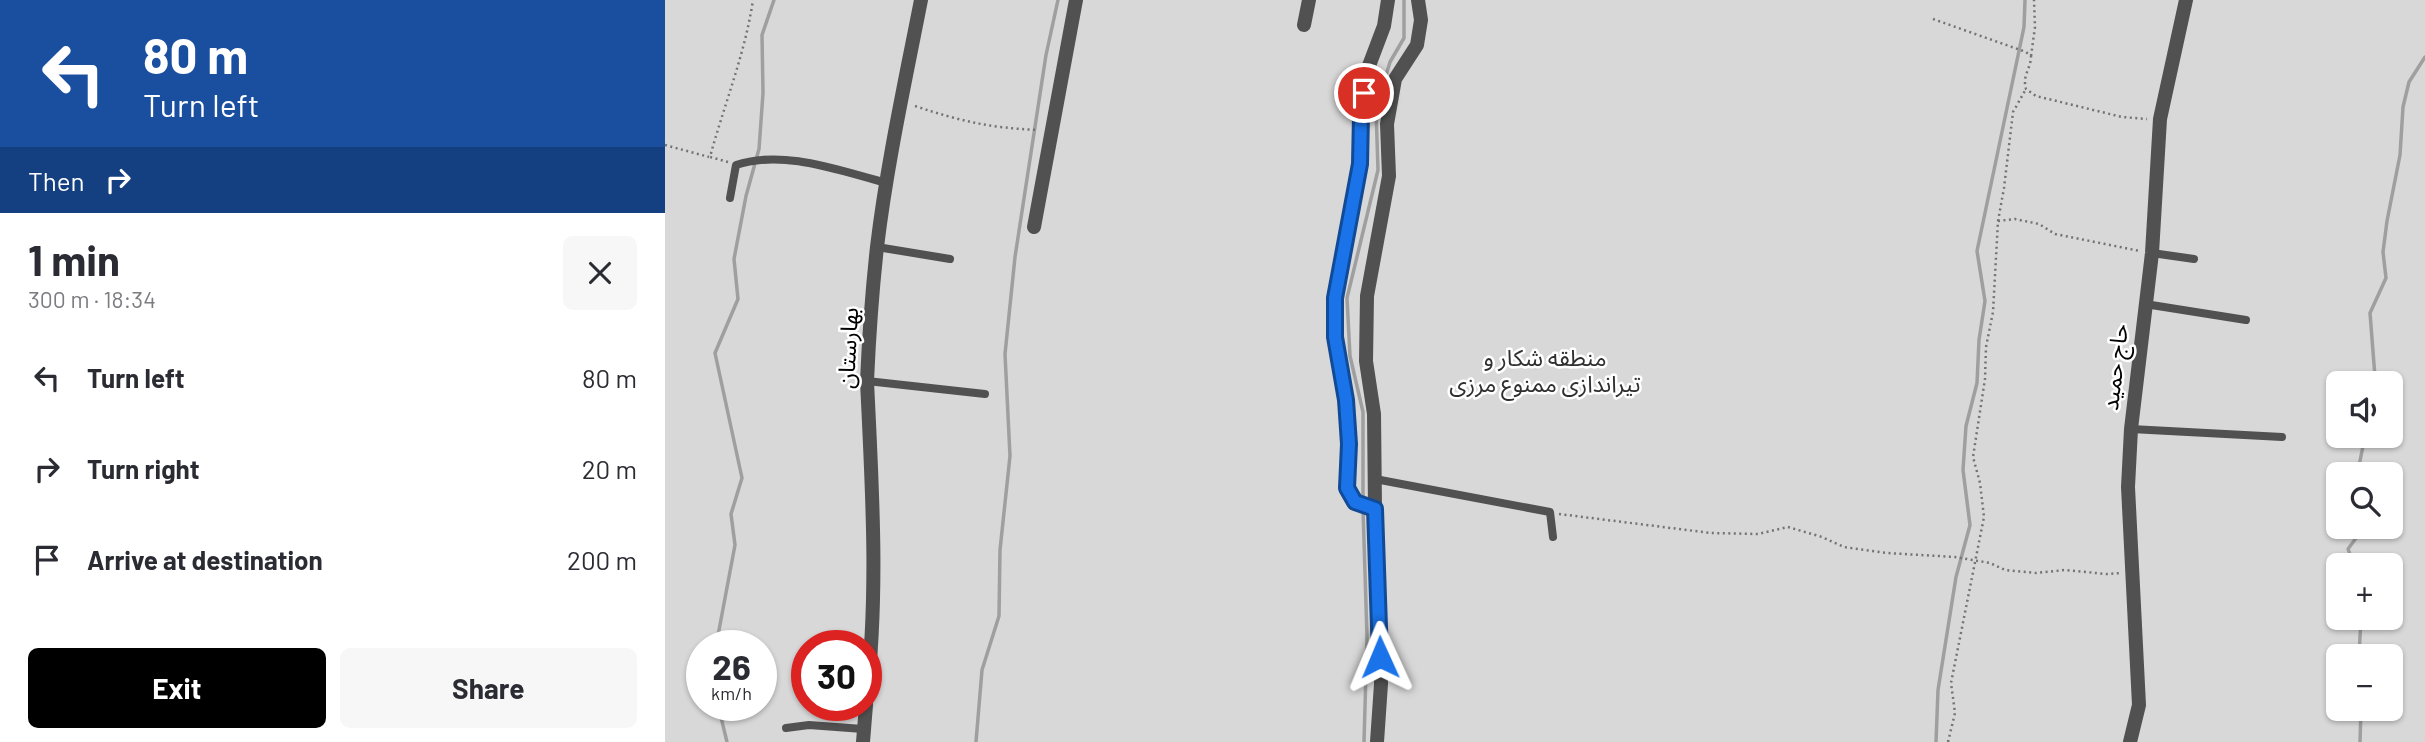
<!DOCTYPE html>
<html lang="en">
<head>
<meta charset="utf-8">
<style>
	body { margin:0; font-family:Barlow,"Noto Sans Arabic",sans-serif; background:#f7f7f7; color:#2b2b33; height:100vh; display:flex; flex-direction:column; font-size:26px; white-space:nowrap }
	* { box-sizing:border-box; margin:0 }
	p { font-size:23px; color:#7c7c81 }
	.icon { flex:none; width:38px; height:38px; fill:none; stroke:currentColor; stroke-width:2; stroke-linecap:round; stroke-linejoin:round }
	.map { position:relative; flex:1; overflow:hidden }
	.drawer { display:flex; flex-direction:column; background:#fff; width:665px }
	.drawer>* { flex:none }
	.guide { background:#1a4fa0; color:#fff; overflow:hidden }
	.tools { position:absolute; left:1661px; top:371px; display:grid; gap:14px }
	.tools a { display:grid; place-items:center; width:77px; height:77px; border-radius:10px; background:#fff; box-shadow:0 2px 5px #0004; font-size:35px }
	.speed { position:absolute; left:21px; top:630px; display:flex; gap:14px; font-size:35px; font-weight:700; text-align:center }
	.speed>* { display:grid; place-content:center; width:91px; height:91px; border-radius:50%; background:#fff; box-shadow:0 2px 5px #0004; line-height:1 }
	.speed small { font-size:18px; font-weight:400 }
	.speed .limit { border:10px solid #d22; background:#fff; color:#111 }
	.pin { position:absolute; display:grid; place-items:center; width:60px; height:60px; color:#fff; margin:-30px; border:4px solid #fff; border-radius:50%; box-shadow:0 2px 7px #0007 }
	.me { position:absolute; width:77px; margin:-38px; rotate:359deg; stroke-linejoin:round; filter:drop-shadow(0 0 5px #0008) }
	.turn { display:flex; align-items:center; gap:24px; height:147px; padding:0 28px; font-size:32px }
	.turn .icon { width:91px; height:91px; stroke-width:2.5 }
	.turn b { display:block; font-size:49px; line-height:60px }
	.then { display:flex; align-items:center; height:66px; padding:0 28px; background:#0003; gap:14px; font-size:26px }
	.round { display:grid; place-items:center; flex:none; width:74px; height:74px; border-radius:10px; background:#f7f7f7 }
	.headline { display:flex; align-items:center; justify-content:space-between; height:119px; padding:0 28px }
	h1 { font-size:42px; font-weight:700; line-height:52px }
	.cta { display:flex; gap:14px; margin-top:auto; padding:14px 28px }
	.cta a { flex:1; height:80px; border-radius:10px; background:#000; color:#fff; font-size:28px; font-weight:700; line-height:80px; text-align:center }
	.cta a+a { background:#f7f7f7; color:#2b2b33 }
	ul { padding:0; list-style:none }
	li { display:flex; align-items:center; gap:21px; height:91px; padding:0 28px }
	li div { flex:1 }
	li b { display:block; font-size:26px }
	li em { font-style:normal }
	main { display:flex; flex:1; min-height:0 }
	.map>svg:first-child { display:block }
</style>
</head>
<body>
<main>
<section class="drawer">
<div class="guide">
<div class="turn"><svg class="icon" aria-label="left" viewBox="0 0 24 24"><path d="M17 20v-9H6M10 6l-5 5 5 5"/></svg><div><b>80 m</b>Turn left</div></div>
<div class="then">Then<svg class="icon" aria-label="right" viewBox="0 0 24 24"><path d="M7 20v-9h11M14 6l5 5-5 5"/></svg></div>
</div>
<div class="headline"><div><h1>1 min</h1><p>300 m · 18:34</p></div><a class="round"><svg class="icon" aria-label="close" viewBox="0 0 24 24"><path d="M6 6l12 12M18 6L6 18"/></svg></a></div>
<ul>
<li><svg class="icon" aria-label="left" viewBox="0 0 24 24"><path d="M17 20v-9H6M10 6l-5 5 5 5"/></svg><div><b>Turn left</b></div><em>80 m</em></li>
<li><svg class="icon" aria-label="right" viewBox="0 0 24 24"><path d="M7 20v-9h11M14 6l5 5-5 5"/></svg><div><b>Turn right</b></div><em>20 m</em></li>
<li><svg class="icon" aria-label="arrive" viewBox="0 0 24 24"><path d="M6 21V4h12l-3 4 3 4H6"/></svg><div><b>Arrive at destination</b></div><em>200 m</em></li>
</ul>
<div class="cta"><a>Exit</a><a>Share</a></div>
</section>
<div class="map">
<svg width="1760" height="742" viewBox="0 0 1760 742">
	<rect width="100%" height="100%" fill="#fff"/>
	<path fill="#d8d8d8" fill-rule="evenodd" d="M 0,0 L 1760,0 L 1760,742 L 0,742 ZM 1673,383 L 1726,383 L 1726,436 L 1673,436 ZM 1673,474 L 1726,474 L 1726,527 L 1673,527 ZM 1673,565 L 1726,565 L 1726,618 L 1673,618 ZM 37,646 L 96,646 L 96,705 L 37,705 ZM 142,646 L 201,646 L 201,705 L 142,705 ZM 1673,656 L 1726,656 L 1726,709 L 1673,709 Z"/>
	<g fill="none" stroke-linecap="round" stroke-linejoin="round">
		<g stroke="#9f9f9f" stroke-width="3.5">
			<polyline points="1707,383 1710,377 1705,313 1721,278 1718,252 1722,221 1735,155 1738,107 1744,82 1760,57"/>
			<polyline points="1694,474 1694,466 1700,436"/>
			<polyline points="698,501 698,412 685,356 682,298 713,170 711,109 725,62 739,38 739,0"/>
			<polyline points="698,509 702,637 699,742"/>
			<polyline points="1689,565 1683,549 1694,534 1695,527"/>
			<polyline points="51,646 70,545 66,514 77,478 50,353 73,299 69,259 81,196 94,149 98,93 97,35 109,0"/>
			<polyline points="1694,656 1696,618"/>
			<polyline points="53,705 62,742"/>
			<polyline points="311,742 317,670 334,616 335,550 345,456 340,354 350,257 381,55 393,0"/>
			<polyline points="1271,742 1273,690 1291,577 1305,525 1298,470 1301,426 1312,383 1314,340 1320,301 1312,251 1359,27 1360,0"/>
			<polyline points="1695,742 1696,709"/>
		</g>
		<g stroke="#737373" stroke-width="2.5" stroke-dasharray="2 3.5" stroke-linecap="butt">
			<path d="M 1268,19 L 1361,52 L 1366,56 C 1366,69 1357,75 1361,89 L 1371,96 L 1457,117 L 1482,119"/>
			<polyline points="1366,56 1370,27 1369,0"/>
			<path d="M 250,106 C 295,121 325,128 373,130"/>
			<polyline points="0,145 44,157"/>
			<path d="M 63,162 L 45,157 C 59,105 80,54 88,0"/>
			<polyline points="1333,221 1350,219 1374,224 1390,234 1475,251"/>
			<polyline points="894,514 1046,533 1093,534 1123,527 1157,537 1179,547 1222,553 1290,557 1325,563 1340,570 1371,573 1400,570 1441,574 1456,573"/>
			<polyline points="1283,742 1290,713 1286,683 1319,517 1315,483 1308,457 1320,379 1321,347 1328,312 1333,221 1339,188 1348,112 1361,89"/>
		</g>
		<g stroke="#515151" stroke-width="8">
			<path d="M 65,198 L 71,165 C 119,149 175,171 222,183"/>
			<polyline points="212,247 285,259"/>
			<polyline points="1487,253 1529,259"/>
			<polyline points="1480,304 1581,320"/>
			<polyline points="202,381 320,394"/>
			<polyline points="1466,429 1617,437"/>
			<polyline points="710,479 885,512 888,537"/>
			<polyline points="121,728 144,725 198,729"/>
		</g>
		<g stroke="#515151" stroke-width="14">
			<polyline points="639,25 644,0"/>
			<polyline points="369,227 411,0"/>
			<polyline points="710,508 709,414 701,361 702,296 724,176 722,124 730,79 752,45 756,20 753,0"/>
			<path d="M 201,701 C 214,594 207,488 202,381 C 204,336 207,292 212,247 C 222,164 240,82 256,0"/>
			<polyline points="198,742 201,705"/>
			<polyline points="712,742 716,684 710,508 690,502 683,488 684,444 681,400 670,337 670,298 696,164 696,115 702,71 719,26 723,0"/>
			<polyline points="1465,742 1474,705 1463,487 1466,429 1487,253 1495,119 1521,0"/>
		</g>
	</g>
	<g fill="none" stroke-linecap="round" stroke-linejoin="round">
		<g stroke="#114b97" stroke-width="18">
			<polyline id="route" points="699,93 696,115 695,164 670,298 670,337 681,400 684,444 682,488 690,502 710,509 715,657"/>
		</g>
		<use href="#route" stroke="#1a73e8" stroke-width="12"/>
	</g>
	<g text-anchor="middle" stroke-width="5" stroke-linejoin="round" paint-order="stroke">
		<g font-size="23" fill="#000" stroke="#fff">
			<text transform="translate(183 348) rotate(-87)" y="8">بهارستان</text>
			<text transform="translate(1450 367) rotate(-83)" y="8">حاج حمید</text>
		</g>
		<g font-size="23" fill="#2f2f2f" stroke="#fff">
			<text x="880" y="366">منطقه شکار و<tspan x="880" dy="26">تیراندازی ممنوع مرزی</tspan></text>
		</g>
	</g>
</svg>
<div class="tools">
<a><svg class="icon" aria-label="sound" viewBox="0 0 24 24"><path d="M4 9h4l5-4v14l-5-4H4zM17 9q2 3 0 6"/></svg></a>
<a><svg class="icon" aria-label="search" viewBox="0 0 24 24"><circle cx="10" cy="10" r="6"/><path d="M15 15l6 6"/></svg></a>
<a>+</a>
<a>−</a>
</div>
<div class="speed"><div>26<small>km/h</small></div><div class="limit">30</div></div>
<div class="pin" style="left:699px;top:93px;background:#d93025"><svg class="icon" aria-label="arrive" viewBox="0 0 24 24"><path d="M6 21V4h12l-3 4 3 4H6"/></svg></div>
<svg class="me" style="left:715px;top:657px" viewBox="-20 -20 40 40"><path d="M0-17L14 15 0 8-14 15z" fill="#1a73e8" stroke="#fff" stroke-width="4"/></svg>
</div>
</main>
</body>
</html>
